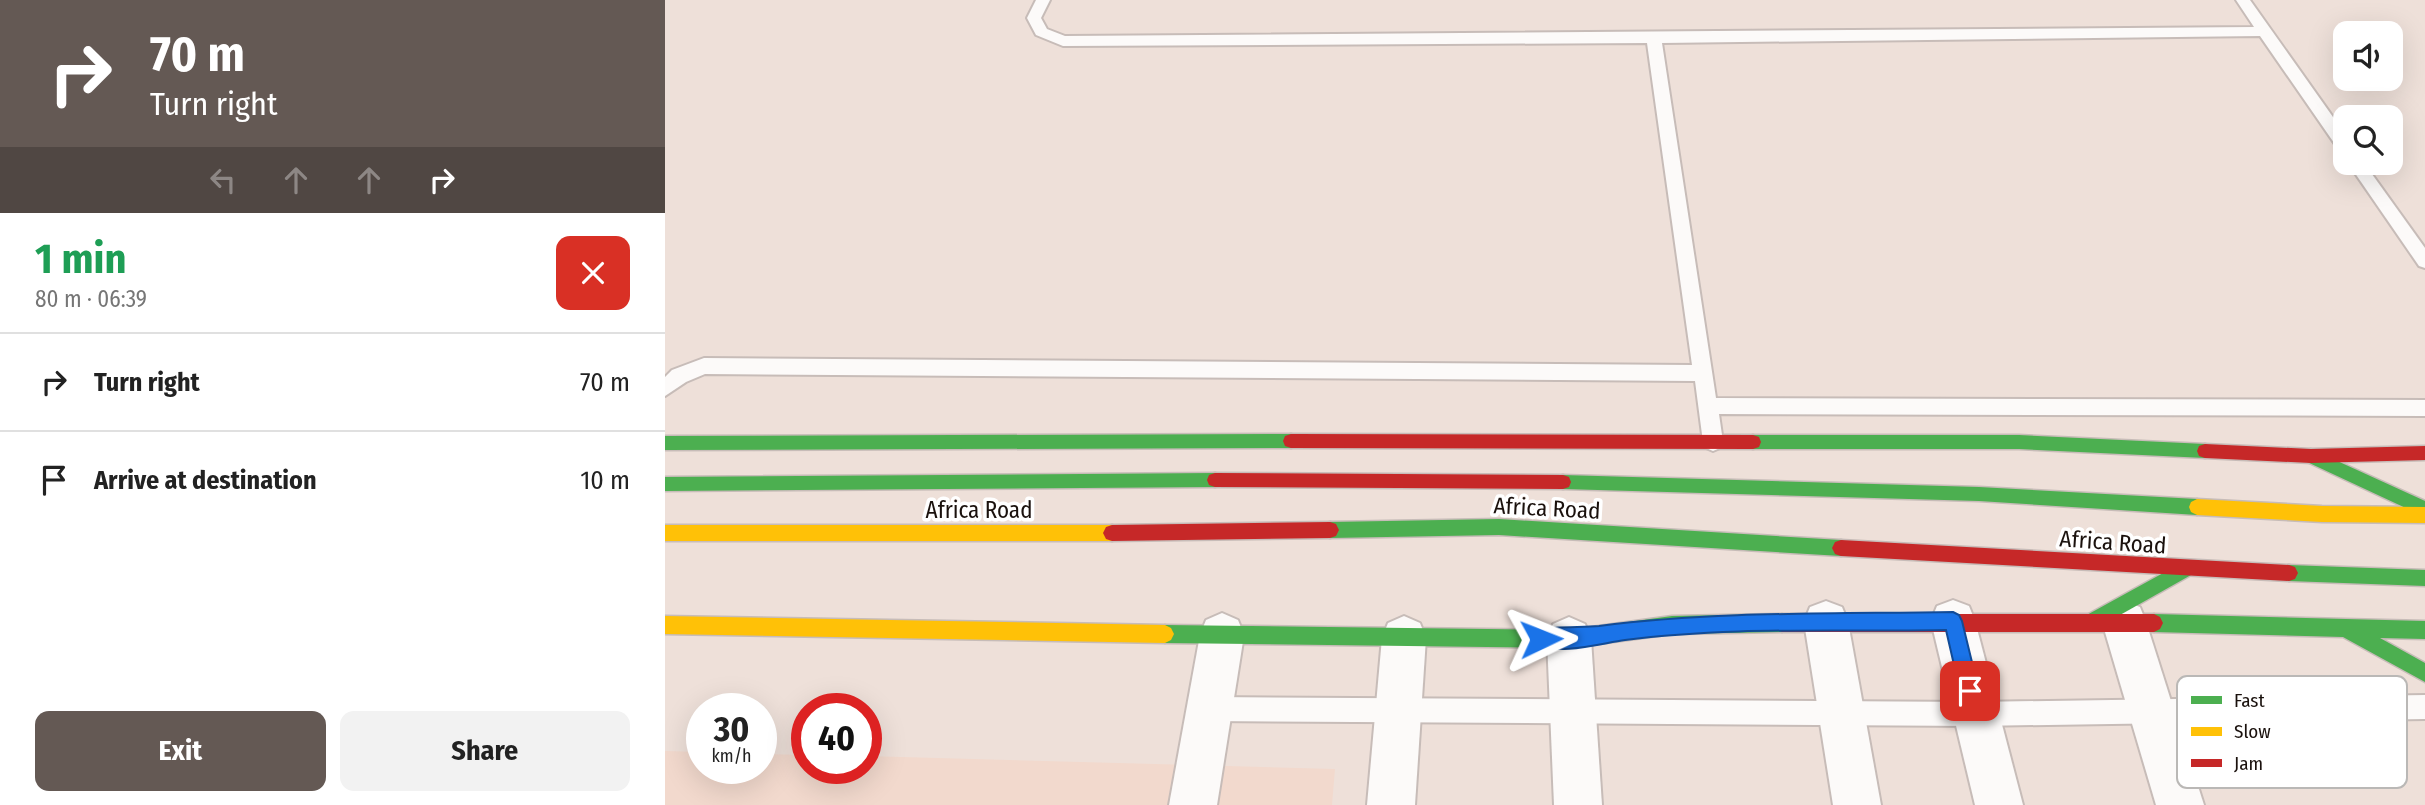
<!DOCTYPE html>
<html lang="en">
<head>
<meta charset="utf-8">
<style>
	body { margin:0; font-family:"Fira Sans Condensed",sans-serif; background:#f2f2f2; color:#222; height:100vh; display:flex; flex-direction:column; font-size:26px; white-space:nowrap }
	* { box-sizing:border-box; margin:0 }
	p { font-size:23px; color:#767676 }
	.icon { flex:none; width:38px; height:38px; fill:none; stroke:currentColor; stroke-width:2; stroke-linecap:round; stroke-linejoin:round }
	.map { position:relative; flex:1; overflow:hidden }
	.panel { display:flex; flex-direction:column; background:#fff; width:665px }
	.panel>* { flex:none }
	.banner { background:#645954; color:#fff; overflow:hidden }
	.buttons { position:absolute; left:1668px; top:21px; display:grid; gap:14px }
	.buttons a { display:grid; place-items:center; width:70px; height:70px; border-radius:14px; background:#fff; box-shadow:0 7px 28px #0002; font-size:35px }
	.speed { position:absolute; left:21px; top:693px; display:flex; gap:14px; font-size:35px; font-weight:700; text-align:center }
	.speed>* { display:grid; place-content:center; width:91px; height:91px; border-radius:50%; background:#fff; box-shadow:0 7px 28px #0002; line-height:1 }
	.speed small { font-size:18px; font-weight:400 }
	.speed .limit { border:10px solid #d22; background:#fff; color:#111 }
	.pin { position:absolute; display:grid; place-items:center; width:60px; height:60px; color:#fff; margin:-30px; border-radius:14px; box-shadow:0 4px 10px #0006 }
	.me { position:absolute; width:77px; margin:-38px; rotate:88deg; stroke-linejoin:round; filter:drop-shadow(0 0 5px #0008) }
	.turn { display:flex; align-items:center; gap:24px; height:147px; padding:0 35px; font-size:32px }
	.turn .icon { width:91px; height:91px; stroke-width:2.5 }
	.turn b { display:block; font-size:49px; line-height:60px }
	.lanes { display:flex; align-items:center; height:66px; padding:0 35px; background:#0003; justify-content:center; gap:35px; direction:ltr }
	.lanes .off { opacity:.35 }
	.round { display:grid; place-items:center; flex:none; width:74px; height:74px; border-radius:14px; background:#f2f2f2 }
	.overview { display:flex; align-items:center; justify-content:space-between; height:119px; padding:0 35px }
	h1 { font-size:42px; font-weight:700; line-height:52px; color:#1e9e55 }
	.action { display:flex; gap:14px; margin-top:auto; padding:14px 35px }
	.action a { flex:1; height:80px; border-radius:14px; background:#645954; color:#fff; font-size:28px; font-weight:700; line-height:80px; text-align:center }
	.action a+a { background:#f2f2f2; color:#222 }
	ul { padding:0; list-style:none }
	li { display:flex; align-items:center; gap:21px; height:98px; padding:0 35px; border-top:2px solid #e0e0e0 }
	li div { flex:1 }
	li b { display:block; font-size:26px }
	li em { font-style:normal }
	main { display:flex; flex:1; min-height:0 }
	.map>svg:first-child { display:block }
</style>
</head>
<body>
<main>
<section class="panel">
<div class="banner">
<div class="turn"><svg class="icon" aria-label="right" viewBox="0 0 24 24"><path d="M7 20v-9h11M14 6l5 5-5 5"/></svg><div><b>70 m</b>Turn right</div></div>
<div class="lanes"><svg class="icon off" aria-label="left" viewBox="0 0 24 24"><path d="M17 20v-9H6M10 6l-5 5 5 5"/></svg><svg class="icon off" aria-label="ahead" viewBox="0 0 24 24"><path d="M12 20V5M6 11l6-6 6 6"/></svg><svg class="icon off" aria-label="ahead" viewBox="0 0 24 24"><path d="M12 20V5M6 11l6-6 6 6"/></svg><svg class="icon" aria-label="right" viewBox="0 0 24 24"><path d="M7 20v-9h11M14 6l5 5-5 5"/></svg></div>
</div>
<div class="overview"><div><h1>1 min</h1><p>80 m · 06:39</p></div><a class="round" style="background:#d93025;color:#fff"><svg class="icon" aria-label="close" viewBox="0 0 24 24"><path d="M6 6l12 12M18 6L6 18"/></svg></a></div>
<ul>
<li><svg class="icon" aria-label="right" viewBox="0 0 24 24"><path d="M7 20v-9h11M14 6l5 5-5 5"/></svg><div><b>Turn right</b></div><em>70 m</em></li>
<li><svg class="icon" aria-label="arrive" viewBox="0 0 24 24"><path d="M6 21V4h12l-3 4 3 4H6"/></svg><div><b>Arrive at destination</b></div><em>10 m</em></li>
</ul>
<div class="action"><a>Exit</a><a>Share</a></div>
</section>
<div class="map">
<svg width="1760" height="805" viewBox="0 0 1760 805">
	<rect width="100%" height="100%" fill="#eee0d9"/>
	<polygon fill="#f2d9cd" points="0,751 37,752 37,768 96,768 96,754 142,755 142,768 201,768 201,756 670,769 667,805 0,805"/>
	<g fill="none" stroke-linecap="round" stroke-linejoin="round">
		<g stroke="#c7bcb8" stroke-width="4">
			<g id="lane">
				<polygon points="371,0 385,0 376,18 382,29 400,36 1589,27 1571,0 1585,0 1680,134 1680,152 1674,150 1595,36 997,43 1051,398 1760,400 1760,416 1054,414 1058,442 1055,448 1048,451 1041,448 1038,442 1030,381 40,374 21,382 0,396 0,377 7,370 39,358 1027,365 982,43 398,46 371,35 362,18"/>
				<polygon points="1683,163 1699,163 1760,248 1760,268 1754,266"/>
				<polygon points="1760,695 1760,719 1311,726 545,721 537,717 533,709 537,701 545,697 1311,702"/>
			</g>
		</g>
		<g stroke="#c7bcb8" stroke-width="4">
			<g id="street">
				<polygon points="1288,600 1304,606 1310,621 1358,805 1310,805 1266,621 1272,606"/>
				<polygon points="1161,601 1177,607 1183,622 1216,805 1168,805 1139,622 1145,607"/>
				<polygon points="1459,601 1475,607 1481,622 1539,805 1491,805 1437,622 1443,607"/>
				<polygon points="557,613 573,620 579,635 552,805 504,805 535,635 541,620"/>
				<polygon points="739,616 755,623 761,638 750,805 702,805 717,638 723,623"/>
				<polygon points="904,617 920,624 926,639 937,805 889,805 882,639 888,624"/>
			</g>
		</g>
		<g stroke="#c7bcb8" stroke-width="3">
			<g id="fast">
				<polygon points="626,434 632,436 634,441 632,446 626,448 0,450 0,436"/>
				<polygon points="1088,435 1354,435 1540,444 1546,446 1548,451 1546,456 1540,458 1354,449 1088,449 1082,447 1080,442 1082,437"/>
				<polygon points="1646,449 1760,501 1760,517 1640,461 1638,456 1640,451"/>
				<polygon points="550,473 556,475 558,480 556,485 550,487 0,491 0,477"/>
				<polygon points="898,475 1314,487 1532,499 1538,502 1540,507 1538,512 1532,515 1314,501 898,489 892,487 890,482 892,477"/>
				<polygon points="834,519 1176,540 1182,542 1185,548 1182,554 1176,556 834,535 665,538 659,536 656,530 659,524 665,522"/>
				<polygon points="1520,561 1526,563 1529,569 1526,575 1432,628 1426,631 1420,628 1417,622 1420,616"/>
				<polygon points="1624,565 1760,570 1760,586 1624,581 1618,579 1615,573 1618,567"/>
				<polygon points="1117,614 1123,617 1126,623 1123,629 1117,632 1007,634 904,648 500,643 494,640 491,634 494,628 500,625 904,630 1007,616"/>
				<polygon points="1489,614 1760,621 1760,639 1715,638 1760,663 1760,682 1678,637 1489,632 1483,629 1480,623 1483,617"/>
			</g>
		</g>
		<g stroke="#c7bcb8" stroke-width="3">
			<g id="slow">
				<polygon points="1532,499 1657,506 1760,507 1760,523 1657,522 1532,515 1526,512 1524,507 1526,502"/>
				<polygon points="0,525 447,525 453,527 456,533 453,539 447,541 0,541"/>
				<polygon points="0,616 500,625 506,628 509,634 506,640 500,643 0,634"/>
			</g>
		</g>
		<g stroke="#c7bcb8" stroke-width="3">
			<g id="jam">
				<polygon points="626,434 1088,435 1094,437 1096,442 1094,447 1088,449 626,448 620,446 618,441 620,436"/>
				<polygon points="1540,444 1646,449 1760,446 1760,460 1646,463 1540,458 1534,456 1532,451 1534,446"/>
				<polygon points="550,473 898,475 904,477 906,482 904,487 898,489 550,487 544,485 542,480 544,475"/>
				<polygon points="665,522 671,524 674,530 671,536 665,538 447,541 441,539 438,533 441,527 447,525"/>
				<polygon points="1176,540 1624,565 1630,567 1633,573 1630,579 1624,581 1176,556 1170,554 1167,548 1170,542"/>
				<polygon points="1117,614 1489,614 1495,617 1498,623 1495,629 1489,632 1117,632 1111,629 1108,623 1111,617"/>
			</g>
		</g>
		<use href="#lane" fill="#fcfaf9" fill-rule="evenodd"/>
		<use href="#street" fill="#fcfaf9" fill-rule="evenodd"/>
		<use href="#fast" fill="#4caf50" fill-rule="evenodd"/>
		<use href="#slow" fill="#ffc107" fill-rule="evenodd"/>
		<use href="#jam" fill="#c62828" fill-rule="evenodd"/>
	</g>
	<path fill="#1a73e8" stroke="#114b97" stroke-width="2" d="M 1288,612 L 1294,615 L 1297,621 L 1314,691 L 1312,698 L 1305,700 L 1298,698 L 1295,691 L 1281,630 C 1174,632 1065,626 960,640 C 933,644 895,655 870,645 L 867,639 L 870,632 C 888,625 914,628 934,626 C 1051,611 1170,614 1288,612 Z"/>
	<g text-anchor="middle" stroke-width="7" stroke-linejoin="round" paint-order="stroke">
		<g font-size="23" fill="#1a110d" stroke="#fff">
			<text transform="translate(882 508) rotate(3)" y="8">Africa Road</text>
			<text x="314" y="518">Africa Road</text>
			<text transform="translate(1448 542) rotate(4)" y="8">Africa Road</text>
		</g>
	</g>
	<rect x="1512" y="676" width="230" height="112" rx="10" fill="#fff" stroke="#bab8b6" stroke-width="2"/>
	<rect x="1526" y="696" width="31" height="8" fill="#4caf50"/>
	<rect x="1526" y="727" width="31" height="9" fill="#ffc107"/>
	<rect x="1526" y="759" width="31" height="8" fill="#c62828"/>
	<g font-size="19" fill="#1a110d">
		<text x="1569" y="707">Fast</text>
		<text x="1569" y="738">Slow</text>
		<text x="1569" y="770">Jam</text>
	</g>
</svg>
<div class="buttons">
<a><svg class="icon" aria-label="sound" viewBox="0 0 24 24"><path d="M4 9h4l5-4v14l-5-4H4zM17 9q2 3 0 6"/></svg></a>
<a><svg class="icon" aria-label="search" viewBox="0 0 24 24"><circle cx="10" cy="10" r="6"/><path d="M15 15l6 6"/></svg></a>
</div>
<div class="speed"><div>30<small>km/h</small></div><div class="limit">40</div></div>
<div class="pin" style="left:1305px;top:691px;background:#d93025"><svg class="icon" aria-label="arrive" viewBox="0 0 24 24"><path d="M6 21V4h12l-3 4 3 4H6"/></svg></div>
<svg class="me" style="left:876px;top:639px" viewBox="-20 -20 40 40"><path d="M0-17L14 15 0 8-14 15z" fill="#1a73e8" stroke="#fff" stroke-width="4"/></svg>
</div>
</main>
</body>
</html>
